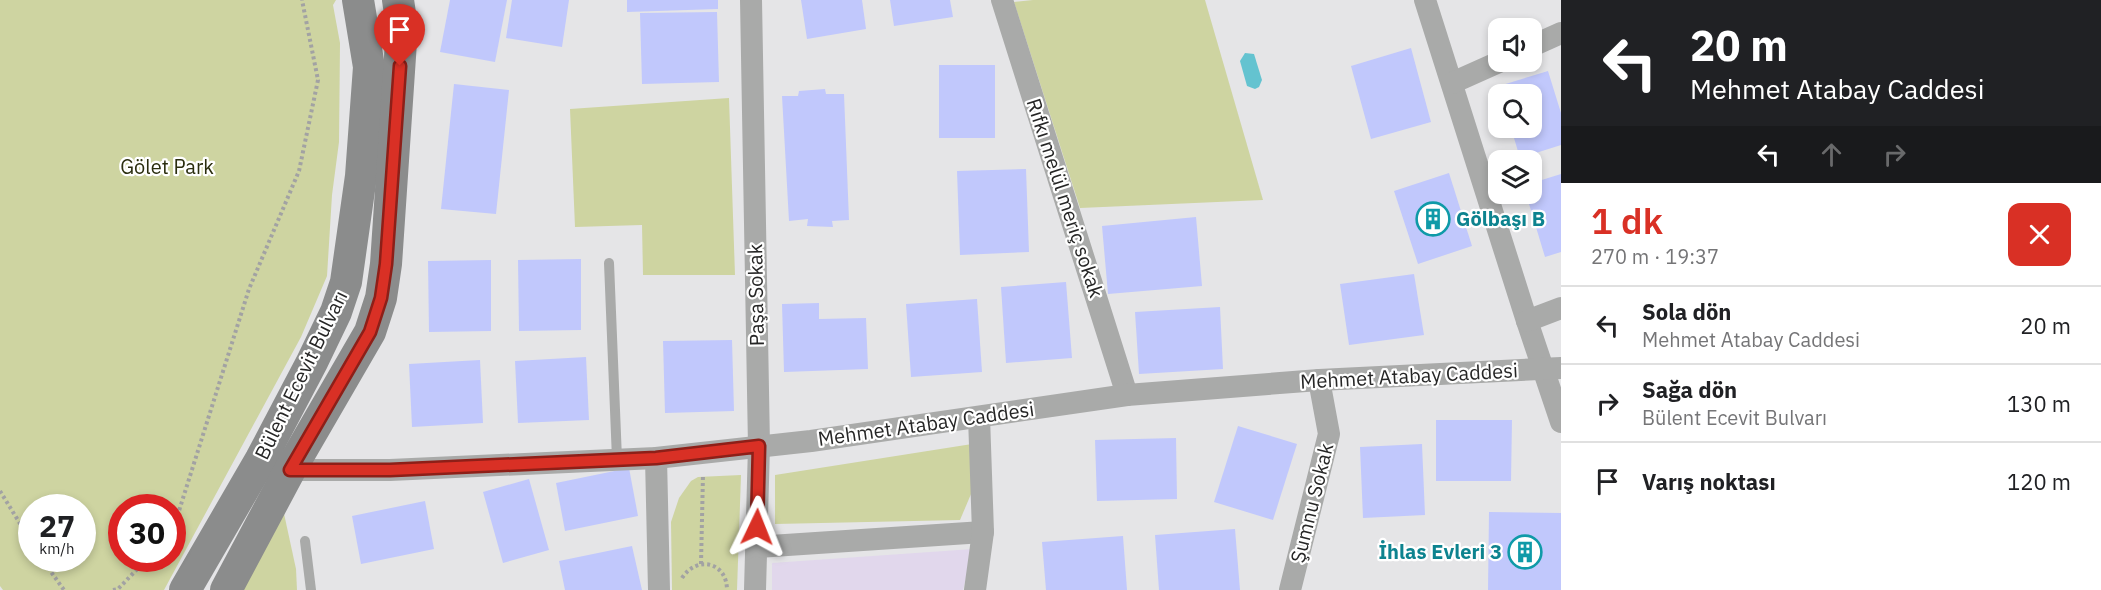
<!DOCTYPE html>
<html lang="tr">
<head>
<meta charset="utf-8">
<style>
	body { margin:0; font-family:"IBM Plex Sans",sans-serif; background:#f6f6f6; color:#202124; height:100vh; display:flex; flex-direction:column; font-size:22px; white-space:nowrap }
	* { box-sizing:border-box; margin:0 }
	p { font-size:20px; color:#757577 }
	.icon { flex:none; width:33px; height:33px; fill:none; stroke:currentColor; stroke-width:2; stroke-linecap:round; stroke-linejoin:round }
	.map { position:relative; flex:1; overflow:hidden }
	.panel { display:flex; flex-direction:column; background:#fff; width:540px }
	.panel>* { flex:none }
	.banner { background:#202124; color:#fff; overflow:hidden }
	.fabs { position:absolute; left:1488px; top:18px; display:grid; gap:12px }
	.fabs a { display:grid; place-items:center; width:54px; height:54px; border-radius:12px; background:#fff; box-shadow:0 3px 9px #0003; font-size:30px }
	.speed { position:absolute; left:18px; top:494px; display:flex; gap:12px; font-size:30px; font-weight:700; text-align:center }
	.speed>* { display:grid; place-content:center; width:78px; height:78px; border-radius:50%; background:#fff; box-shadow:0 3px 9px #0003; line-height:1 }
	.speed small { font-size:15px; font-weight:400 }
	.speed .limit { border:9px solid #d22; background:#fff; color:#111 }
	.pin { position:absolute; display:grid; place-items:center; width:51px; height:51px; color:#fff; margin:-62px -26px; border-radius:50% 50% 50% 0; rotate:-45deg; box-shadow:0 0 6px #0007 }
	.pin .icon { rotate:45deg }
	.me { position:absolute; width:66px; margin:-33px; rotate:2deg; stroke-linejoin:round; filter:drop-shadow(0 0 4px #0008) }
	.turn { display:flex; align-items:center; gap:21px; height:126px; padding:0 30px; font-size:27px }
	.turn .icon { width:78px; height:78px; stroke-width:2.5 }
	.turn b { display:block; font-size:42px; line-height:51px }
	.lanes { display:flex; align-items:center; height:57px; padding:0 30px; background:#0003; justify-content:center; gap:30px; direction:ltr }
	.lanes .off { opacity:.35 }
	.round { display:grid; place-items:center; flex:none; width:63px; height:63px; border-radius:12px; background:#f6f6f6 }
	.head { display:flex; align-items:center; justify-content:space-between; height:102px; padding:0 30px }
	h1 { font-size:36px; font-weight:600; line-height:45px; color:#d93025 }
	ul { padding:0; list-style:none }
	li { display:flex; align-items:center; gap:18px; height:78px; padding:0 30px; border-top:2px solid #e0e0e0 }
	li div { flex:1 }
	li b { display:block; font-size:22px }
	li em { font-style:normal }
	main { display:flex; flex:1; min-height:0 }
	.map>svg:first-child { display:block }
</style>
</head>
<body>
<main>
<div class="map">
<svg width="1561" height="590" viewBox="0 0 1561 590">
	<rect width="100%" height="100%" fill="#e5e5e7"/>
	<polygon fill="#e1d7ec" points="973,549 963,590 772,590 772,563"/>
	<g fill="#ced4a1" fill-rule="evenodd">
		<path d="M 0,0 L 336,0 L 333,5 L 340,43 L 339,142 L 332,195 L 327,276 L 301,337 L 164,590 L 3,590 L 0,586 ZM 32,507 L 82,507 L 82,558 L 32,558 ZM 122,507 L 172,507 L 172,558 L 122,558 Z"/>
		<polygon points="1033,0 1205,0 1263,200 1080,208 1014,2"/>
		<polygon points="729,98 735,275 643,275 642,225 575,227 570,109"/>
		<polygon points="972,444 974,487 960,520 775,524 775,475"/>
		<polygon points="741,475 737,590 672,590 671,522 679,498 691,481 698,477"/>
		<polygon points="283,509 296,569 297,590 240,590"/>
	</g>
	<polygon fill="#64c3d0" points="1245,53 1254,54 1262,80 1259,87 1255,89 1247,86 1240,61"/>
	<g fill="#c1c8fc">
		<polygon points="450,0 507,0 495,62 440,52"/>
		<polygon points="512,0 569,0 562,47 506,38"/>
		<polygon points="627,0 718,0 718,9 627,12"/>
		<polygon points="801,0 862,0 866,29 807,39"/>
		<polygon points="890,0 950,0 953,17 894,26"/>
		<polygon points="717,12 719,82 642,84 640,13"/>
		<polygon points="1411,48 1431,122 1371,139 1351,66"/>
		<rect x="939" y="65" width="56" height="73"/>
		<polygon points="1548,71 1561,113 1561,145 1520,158 1511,128 1532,128 1532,94 1501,94 1499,86"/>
		<polygon points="454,84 509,90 496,214 441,209"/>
		<polygon points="825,89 826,94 844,94 849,220 832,221 833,227 807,226 808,219 789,221 782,96 798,96 799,91"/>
		<polygon points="1026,169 1029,252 960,255 957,171"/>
		<polygon points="1449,173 1472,246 1418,264 1394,191"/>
		<polygon points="1561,174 1561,252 1545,257 1526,194 1532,194 1532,183"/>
		<polygon points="1196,217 1202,286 1108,294 1102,226"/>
		<polygon points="581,259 581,330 519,331 518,260"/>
		<polygon points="491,260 491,331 429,332 428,261"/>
		<polygon points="1414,274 1424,335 1349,345 1340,284"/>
		<polygon points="1066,282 1072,358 1006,363 1001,287"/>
		<polygon points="977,299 982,372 911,377 906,304"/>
		<polygon points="819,303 819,319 866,318 868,369 784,372 782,304"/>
		<polygon points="1220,307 1223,369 1139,374 1135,312"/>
		<polygon points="732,340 734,411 665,413 663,341"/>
		<polygon points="586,357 589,420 518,423 515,361"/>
		<polygon points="480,360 483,423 412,427 409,364"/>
		<polygon points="1436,420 1512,420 1511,481 1436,481"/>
		<polygon points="1238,426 1297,444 1273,520 1214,502"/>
		<polygon points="1176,438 1177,499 1097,501 1095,440"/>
		<polygon points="1422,444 1425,515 1363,518 1360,447"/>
		<polygon points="629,468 638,516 565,531 556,483"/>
		<polygon points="529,479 549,550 503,563 483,492"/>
		<polygon points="425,501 434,549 361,564 352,516"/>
		<polygon points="1489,512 1561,513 1561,590 1488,590"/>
		<polygon points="1235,529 1240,590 1159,590 1155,535"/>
		<polygon points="1123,536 1127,590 1046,590 1042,542"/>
		<polygon points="632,546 642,590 565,590 559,561"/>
	</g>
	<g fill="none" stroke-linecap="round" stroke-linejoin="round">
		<g stroke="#a2a2a3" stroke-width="4" stroke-dasharray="3 3" stroke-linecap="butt">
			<polyline points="0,491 32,543"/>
			<polyline points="172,533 249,289 299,171 318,80 302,0"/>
			<polyline points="41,558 64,590"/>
			<polyline points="701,564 703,475"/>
			<path d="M 682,578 C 697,555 727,562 727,590"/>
			<polyline points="113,590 118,589 148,558"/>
		</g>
		<g stroke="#a9aaa9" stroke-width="10">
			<polyline points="609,263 617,459"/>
			<polyline points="305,541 311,590"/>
		</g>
		<g stroke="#a9aaa9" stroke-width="22">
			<polyline points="751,0 759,446 755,590"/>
			<polyline points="1002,0 1127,395"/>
			<polyline points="1425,0 1527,321 1561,422"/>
			<polyline points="1532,46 1561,33"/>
			<polyline points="1452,83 1499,62"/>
			<polyline points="1527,321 1561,308"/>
			<polyline points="656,458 659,590"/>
			<polyline points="290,470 390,470 656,458 811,441 1127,395 1319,380 1561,368"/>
			<polyline points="756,547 983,532"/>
			<polyline points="975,590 983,532 979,417"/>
			<polyline points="1290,590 1329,434 1319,380"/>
		</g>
		<g stroke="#8b8c8c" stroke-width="32">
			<polyline points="185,590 261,459 312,362 336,312 346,282 361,176 369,67 358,0"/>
			<polyline points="226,590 290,470 370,332 381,298 386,264 402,27 398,0"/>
		</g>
	</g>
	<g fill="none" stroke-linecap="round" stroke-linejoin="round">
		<g stroke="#8d1f18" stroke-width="15">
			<polyline id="route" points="400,66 386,264 381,298 370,332 290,470 390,470 656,458 759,446 757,527"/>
		</g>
		<use href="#route" stroke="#d93025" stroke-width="10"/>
	</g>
	<defs>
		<g id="building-ring" transform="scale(1.725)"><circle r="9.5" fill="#fff" stroke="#0f9aa8" stroke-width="1.5"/><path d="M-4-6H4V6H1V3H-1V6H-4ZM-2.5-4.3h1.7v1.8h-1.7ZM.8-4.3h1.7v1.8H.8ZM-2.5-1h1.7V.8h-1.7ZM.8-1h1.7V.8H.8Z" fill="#0f9aa8"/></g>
	</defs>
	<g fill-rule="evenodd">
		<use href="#building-ring" x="1433" y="219"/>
		<use href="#building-ring" x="1525" y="552"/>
	</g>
	<g text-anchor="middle" stroke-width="4.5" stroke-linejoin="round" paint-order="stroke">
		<g font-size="20" fill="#2a2d0e" stroke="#fff">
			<text x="167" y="174">Gölet Park</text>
		</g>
		<g font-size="20" fill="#262626" stroke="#fff">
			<text transform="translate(1065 198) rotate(72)" y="7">Rıfkı melül meriç sokak</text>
			<text transform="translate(756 295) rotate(-91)" y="7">Paşa Sokak</text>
			<text transform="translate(301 375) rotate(-64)" y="7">Bülent Ecevit Bulvarı</text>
			<text transform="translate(1409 376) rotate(-3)" y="7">Mehmet Atabay Caddesi</text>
			<text transform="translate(926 424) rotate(-8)" y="7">Mehmet Atabay Caddesi</text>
			<text transform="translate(1312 503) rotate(-76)" y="7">Şumnu Sokak</text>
		</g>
		<g font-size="20" font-weight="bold" fill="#0d838f" stroke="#fff" text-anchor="start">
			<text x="1456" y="226">Gölbaşı B</text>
			<text x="1502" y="559" text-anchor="end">İhlas Evleri 3</text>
		</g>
	</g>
</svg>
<div class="fabs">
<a><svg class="icon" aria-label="sound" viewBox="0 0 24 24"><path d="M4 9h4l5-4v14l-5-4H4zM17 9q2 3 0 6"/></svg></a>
<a><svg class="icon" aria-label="search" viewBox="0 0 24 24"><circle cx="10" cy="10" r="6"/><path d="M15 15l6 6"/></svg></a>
<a><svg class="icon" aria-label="layers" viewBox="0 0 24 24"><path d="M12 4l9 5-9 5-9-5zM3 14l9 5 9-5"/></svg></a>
</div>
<div class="speed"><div>27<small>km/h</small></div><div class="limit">30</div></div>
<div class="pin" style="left:400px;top:66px;background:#d93025"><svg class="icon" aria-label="arrive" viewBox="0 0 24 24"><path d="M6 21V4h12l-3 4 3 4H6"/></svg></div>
<svg class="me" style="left:757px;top:527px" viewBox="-20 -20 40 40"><path d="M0-17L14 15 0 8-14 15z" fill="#d93025" stroke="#fff" stroke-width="4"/></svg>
</div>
<section class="panel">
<div class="banner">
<div class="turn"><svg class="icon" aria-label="left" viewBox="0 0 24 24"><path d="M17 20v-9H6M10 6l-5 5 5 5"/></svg><div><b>20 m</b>Mehmet Atabay Caddesi</div></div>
<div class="lanes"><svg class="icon" aria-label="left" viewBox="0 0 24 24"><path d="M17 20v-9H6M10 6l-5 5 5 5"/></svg><svg class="icon off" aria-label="ahead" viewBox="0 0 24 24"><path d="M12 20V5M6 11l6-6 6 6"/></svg><svg class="icon off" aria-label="right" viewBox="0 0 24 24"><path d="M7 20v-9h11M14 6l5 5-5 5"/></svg></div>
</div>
<div class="head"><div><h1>1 dk</h1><p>270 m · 19:37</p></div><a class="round" style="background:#d93025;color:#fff"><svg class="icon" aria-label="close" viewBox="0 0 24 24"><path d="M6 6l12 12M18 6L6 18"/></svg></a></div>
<ul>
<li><svg class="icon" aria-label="left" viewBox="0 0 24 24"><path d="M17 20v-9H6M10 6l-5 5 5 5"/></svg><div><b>Sola dön</b><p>Mehmet Atabay Caddesi</p></div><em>20 m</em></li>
<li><svg class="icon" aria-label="right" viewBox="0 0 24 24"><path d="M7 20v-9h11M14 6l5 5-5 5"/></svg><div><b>Sağa dön</b><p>Bülent Ecevit Bulvarı</p></div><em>130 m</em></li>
<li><svg class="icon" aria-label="arrive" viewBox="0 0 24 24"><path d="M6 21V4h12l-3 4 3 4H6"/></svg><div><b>Varış noktası</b></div><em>120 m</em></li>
</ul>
</section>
</main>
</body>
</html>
